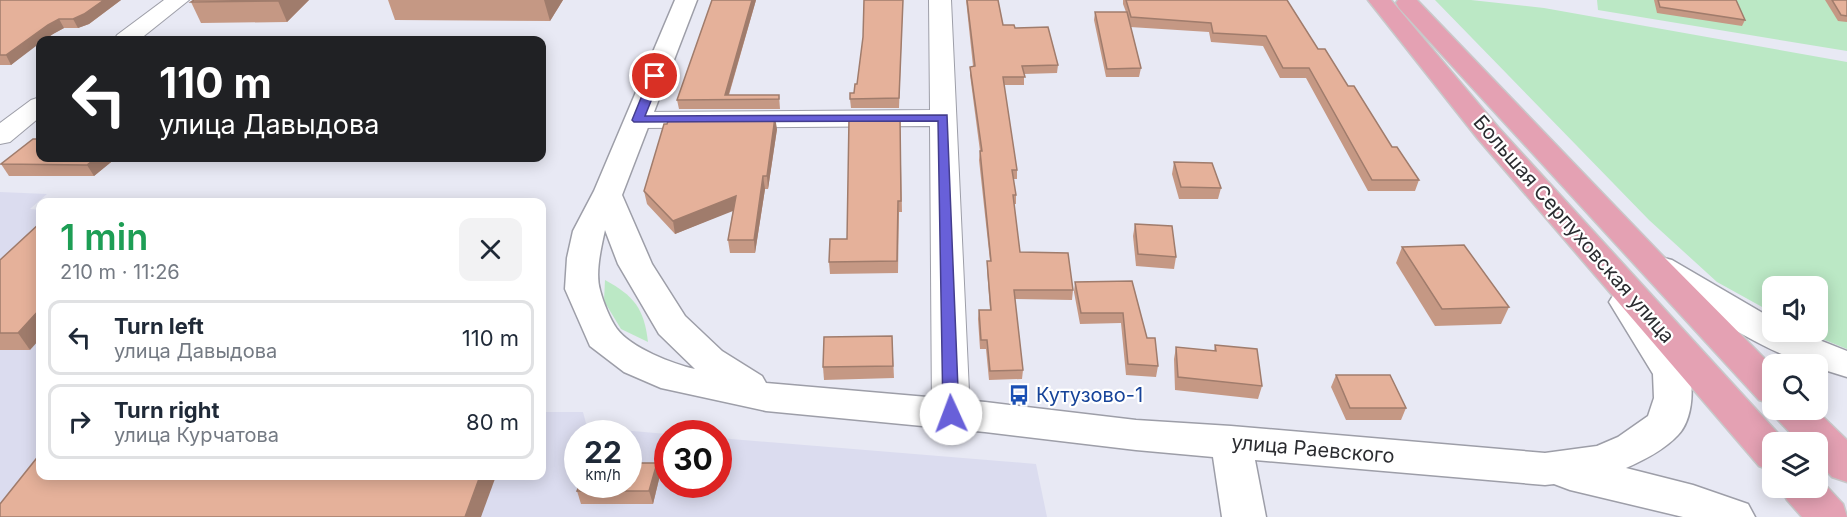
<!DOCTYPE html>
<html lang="en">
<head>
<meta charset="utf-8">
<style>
	body { margin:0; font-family:Inter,sans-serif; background:#f2f2f3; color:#1f2937; height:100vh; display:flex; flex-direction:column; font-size:22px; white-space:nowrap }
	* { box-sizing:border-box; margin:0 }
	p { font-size:20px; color:#747a83 }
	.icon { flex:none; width:33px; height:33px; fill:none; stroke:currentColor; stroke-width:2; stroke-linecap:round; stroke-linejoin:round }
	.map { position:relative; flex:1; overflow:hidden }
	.drawer { position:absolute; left:36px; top:198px; width:510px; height:282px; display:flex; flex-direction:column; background:#fff; border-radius:12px; box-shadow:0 3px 15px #0003 }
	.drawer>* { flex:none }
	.banner { position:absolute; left:36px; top:36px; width:510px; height:126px; border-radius:12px; box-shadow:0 3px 15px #0003; background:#202124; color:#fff; overflow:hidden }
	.buttons { position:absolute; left:1762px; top:276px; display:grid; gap:12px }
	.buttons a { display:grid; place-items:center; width:66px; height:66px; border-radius:12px; background:#fff; box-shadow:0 3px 15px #0003; font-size:30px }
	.speed { position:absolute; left:564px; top:420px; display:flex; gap:12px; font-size:30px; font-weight:700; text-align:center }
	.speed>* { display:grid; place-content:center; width:78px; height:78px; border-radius:50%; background:#fff; box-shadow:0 3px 15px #0003; line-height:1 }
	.speed small { font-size:15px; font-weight:400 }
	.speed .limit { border:9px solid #d22; background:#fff; color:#111 }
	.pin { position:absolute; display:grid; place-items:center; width:51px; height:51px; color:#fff; margin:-26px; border:3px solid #fff; border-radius:50%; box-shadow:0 2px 6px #0007 }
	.me { position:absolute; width:66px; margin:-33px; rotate:358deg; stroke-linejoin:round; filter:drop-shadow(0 0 4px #0008) }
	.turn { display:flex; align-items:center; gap:21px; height:126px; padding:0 24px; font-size:27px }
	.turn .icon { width:78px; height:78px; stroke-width:2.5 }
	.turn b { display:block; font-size:42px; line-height:51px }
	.round { display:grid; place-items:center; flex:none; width:63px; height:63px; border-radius:12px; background:#f2f2f3 }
	.overview { display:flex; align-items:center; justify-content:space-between; height:102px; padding:0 24px }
	h1 { font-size:36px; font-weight:600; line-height:45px; color:#1e9e55 }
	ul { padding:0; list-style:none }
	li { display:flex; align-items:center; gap:18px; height:75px; margin:0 12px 9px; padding:0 12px; border:3px solid #e0e1e3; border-radius:12px }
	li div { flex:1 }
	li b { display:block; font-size:22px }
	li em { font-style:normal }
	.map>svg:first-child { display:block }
</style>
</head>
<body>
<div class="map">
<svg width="1847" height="517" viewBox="0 0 1847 517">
	<rect width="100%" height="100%" fill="#e8e9f4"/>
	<path fill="#dbdcef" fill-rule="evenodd" d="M 0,192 L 47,194 L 30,209 L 40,210 L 40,476 L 542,476 L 542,412 L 583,412 L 587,427 L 667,434 L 668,484 L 718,484 L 719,438 L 1036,464 L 1047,517 L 0,517 ZM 578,434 L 628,434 L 628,484 L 578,484 Z"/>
	<g fill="#bbe8c5">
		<polygon points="1435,0 1471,0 1544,8 1847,62 1847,349 1805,332 1818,332 1818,286 1773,286 1773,313 1717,282 1649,220"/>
		<polygon points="1597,0 1847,0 1847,51 1598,10"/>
		<path d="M 605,280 C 634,296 644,308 648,342 L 621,329 L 604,301 Z"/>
	</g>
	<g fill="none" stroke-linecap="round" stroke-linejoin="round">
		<g stroke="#9d9ea8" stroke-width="2">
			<g id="minor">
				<polygon points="164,0 189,0 139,40 114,40 117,35"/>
				<polygon points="929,0 951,0 970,414 964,424 951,428 938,424 932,414 930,126 638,128 629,126 625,120 629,114 638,112 930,110"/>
				<polygon points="40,97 40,117 10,142 0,144 0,123 31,100"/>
			</g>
		</g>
		<g stroke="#9d9ea8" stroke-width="3">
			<g id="tertiary">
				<path d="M 675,0 L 697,0 L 622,195 L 652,264 L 685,316 L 722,351 L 762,376 L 766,383 L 985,402 L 1136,420 L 1231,426 L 1545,453 L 1597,446 L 1618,437 L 1648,416 L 1654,398 L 1653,374 L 1609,302 L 1614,294 L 1626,291 L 1638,294 L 1685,364 C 1696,382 1693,420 1678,435 C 1664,450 1644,460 1626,468 L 1693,485 L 1748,504 L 1755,517 L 1683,517 L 1570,490 L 1554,484 L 1545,485 L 1255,460 L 1266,517 L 1222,517 L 1213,457 L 1136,450 L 985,432 L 766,411 L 661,388 L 624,372 L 590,346 L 565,289 L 567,258 L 573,231 L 594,191 ZM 605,230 L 618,264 L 659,334 L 695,369 C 673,364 631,348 617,329 C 610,319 603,302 600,290 C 595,273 601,248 605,230 Z"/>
				<path d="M 1660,257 L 1672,260 L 1773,319 L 1773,332 L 1799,332 L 1847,351 L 1847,377 L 1818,368 L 1818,364 C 1779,364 1684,298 1648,276 L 1643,268 L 1648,260 Z"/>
			</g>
		</g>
		<g stroke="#c8c8c9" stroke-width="3">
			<g id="primary">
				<polygon points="1368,0 1391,0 1498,127 1786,442 1773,442 1773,471 1759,466 1478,139"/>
				<polygon points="1398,0 1417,0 1661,254 1773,367 1773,404 1759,400 1399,8 1396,3"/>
				<polygon points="1773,410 1816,410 1847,440 1847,482 1832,477 1818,462 1818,442 1799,442 1778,420"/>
				<polygon points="1818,477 1843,504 1847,517 1802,517 1787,500 1781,488 1818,488"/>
			</g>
		</g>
		<use href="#minor" fill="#fff" fill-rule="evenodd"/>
		<use href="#tertiary" fill="#fff" fill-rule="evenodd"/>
		<use href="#primary" fill="#e4a1b3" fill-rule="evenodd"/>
	</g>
	<g fill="#c59884">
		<polygon points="0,0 121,0 89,24 78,28 64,28 53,34 44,40 40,40 11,65 0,65"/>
		<polygon points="194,0 309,0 287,22 201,23 191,2"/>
		<polygon points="388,0 563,0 550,21 395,20"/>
		<polygon points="712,0 756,0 729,95 779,95 780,109 679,109 677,100"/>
		<polygon points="903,0 899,108 851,108 850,99"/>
		<polygon points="966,0 998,0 1003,25 1015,28 1058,65 1057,73 1024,74 1024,85 1004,85 1017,170 1017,179 1013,179 1016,195 1016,204 1014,204 1020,252 1073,290 1072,300 1015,299 1023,370 1022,379 989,380 986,349 980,349 978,319 979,310 990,310 987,270 987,261 990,261 979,160 980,151 970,75 970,67 973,66"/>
		<polygon points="1123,0 1287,0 1318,49 1348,86 1392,147 1419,180 1415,191 1368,191 1306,78 1280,78 1263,46 1211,42 1209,32 1130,27 1141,68 1139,77 1106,77 1094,20 1095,12 1126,12 1123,4"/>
		<polygon points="1654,0 1736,0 1745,20 1742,26 1657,13"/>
		<polygon points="1825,0 1847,0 1847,22 1838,21"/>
		<polygon points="900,117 902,212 899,212 898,273 830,274 829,262 847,239"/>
		<polygon points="777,129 768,189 765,189 755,253 730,253 728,240 733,210 675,234 647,204 644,191"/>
		<polygon points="40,158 116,158 94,176 9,176 1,164"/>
		<polygon points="1174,162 1221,188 1218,199 1179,199 1172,174"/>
		<polygon points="1135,224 1176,257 1174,269 1136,266 1133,236"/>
		<polygon points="1402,247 1509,307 1501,324 1435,326 1396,263"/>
		<polygon points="0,260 30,350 0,350"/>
		<polygon points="1132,281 1147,338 1158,366 1156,377 1126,375 1121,323 1080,324 1074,292 1075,282"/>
		<polygon points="892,336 894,378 824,380 823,367"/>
		<polygon points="1215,345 1262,386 1258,399 1175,390 1174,359 1176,347 1214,351"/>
		<polygon points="1336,375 1406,408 1401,420 1346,420 1331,387"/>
		<polygon points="657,463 660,475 653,504 581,504 577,491"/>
	</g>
	<g fill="#a07c6c">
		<polygon points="104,0 121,0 89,24 78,28 73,19"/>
		<polygon points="280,0 309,0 287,22 278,1"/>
		<polygon points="544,0 563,0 550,21"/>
		<polygon points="752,0 756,0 727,100 725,95"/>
		<polygon points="59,19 64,28 53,34 44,40 40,40 40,43 11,65 6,55 48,25"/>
		<polygon points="775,117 777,129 768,189 767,176"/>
		<polygon points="96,158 116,158 94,176 87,165"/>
		<polygon points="763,176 765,189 755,253 754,240"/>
		<polygon points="736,196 738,209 675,234 673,221"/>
		<polygon points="40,309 40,339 30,350 18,333"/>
		<polygon points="657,463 660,475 653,504 649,491"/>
		<polygon points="480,476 496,476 481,517 465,517"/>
	</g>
	<g fill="#e5b19a" stroke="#a07c6c" stroke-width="1.5">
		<polygon points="0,0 104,0 84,14 73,19 59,19 48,25 6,55 0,55"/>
		<polygon points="194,0 280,0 278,1 191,2"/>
		<polygon points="712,0 752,0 725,95 779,95 779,99 677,100"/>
		<polygon points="864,0 903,0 899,98 850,99 850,93 854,93 855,84 857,84 863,37"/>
		<polygon points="967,0 998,0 1003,25 1014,25 1015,28 1048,27 1058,65 1022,66 1025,77 1003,77 1017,170 1012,170 1016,195 1013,195 1020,252 1068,253 1073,290 1014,290 1023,370 990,371 987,340 981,340 979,310 991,310 987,261 991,261 980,151 982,151 970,67 975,66"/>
		<polygon points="1126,0 1287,0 1318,49 1325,49 1348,86 1354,86 1392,147 1397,147 1419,180 1372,180 1309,68 1283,68 1266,36 1213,33 1211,23 1131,17"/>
		<polygon points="1658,0 1736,0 1745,20 1660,7"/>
		<polygon points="1832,0 1847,0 1847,16 1841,15"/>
		<polygon points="1095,12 1127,12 1141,68 1107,69"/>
		<polygon points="775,117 767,176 763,176 754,240 728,240 736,196 673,221 644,191 664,124 667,124 669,118"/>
		<polygon points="900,117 901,201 898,201 897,261 829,262 830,239 847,239 849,118"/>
		<polygon points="33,139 40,139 40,158 96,158 87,165 1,164"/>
		<polygon points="1174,162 1212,163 1221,188 1181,187"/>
		<polygon points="40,223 40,309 18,333 0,333 0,260"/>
		<polygon points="1135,224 1172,226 1176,257 1138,254"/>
		<polygon points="1464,245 1509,307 1442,309 1402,247"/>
		<polygon points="1132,281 1147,338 1155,338 1158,366 1128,364 1123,313 1081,313 1075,282"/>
		<polygon points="892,336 893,366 823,367 824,337"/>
		<polygon points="1215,345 1257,349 1262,386 1178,377 1176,347 1216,351"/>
		<polygon points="1336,375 1390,375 1406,408 1350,408"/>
		<polygon points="40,454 40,476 480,476 465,517 0,517 0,504"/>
		<polygon points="628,463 657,463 649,491 577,491 580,484 628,484"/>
	</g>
	<polygon fill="#6860d9" stroke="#443e8d" stroke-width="1.5" points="655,73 661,76 645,116 947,115 959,414 957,418 946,418 943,414 938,121 634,122 632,120 650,76"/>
	<defs>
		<g id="bus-bare" transform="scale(1.62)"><path d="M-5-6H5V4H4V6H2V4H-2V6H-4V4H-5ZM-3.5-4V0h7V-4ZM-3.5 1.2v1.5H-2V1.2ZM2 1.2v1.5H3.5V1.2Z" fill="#1a4fb4" stroke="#fff" stroke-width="2.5" paint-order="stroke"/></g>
	</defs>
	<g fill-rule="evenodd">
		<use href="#bus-bare" x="1019" y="395"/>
	</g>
	<g text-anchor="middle" stroke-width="4.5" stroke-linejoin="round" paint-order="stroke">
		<g font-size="20" fill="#2b2c30" stroke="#fff">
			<text transform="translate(1574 229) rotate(49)" y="7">Большая Серпуховская улица</text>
			<text transform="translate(1313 449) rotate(5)" y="7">улица Раевского</text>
		</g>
		<g font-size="20" fill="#164399" stroke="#fff" text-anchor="start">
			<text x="1036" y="402">Кутузово-1</text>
		</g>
	</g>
</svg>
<div class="buttons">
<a><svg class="icon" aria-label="sound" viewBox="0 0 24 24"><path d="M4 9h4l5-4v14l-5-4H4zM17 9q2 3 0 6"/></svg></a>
<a><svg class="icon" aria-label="search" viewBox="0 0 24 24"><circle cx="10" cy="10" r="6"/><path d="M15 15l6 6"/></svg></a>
<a><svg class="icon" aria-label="layers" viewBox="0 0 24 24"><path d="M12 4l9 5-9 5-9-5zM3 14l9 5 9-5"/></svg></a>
</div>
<div class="speed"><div>22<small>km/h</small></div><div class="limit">30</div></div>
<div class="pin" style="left:655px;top:76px;background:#d93025"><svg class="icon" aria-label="arrive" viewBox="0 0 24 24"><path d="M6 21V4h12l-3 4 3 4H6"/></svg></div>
<svg class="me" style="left:951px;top:414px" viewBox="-20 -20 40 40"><circle r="19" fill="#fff"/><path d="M0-13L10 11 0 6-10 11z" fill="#6860d9"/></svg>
<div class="banner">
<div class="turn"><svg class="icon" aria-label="left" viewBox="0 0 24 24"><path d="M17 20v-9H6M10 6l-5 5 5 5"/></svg><div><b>110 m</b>улица Давыдова</div></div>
</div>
<section class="drawer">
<div class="overview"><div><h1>1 min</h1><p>210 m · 11:26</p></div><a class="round"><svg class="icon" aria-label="close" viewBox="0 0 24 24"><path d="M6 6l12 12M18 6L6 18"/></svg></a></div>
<ul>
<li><svg class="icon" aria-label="left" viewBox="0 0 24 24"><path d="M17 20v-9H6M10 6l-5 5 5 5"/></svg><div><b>Turn left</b><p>улица Давыдова</p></div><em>110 m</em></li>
<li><svg class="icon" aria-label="right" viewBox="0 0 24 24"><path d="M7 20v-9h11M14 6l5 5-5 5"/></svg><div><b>Turn right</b><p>улица Курчатова</p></div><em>80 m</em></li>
</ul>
</section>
</div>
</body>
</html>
